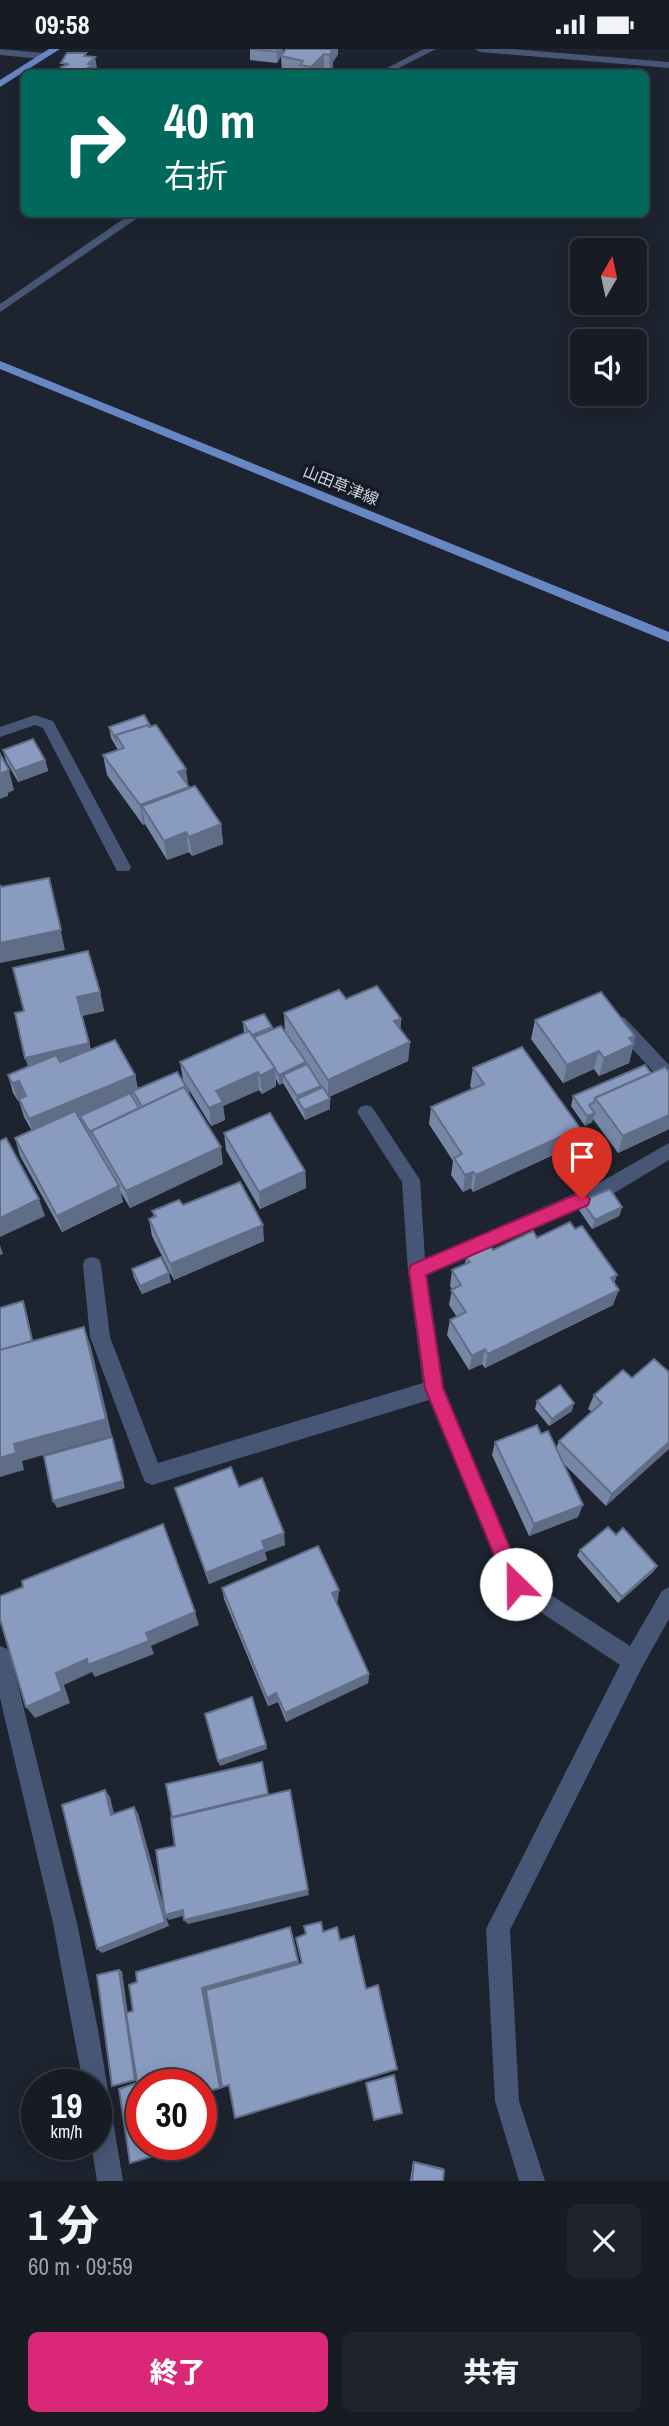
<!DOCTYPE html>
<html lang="ja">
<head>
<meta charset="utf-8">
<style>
	body { margin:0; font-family:"Archivo Narrow","Noto Sans JP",sans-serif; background:#1f242c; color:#f1f3f6; height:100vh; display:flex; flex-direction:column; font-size:26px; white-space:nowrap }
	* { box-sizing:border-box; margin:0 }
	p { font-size:23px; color:#9ea1a6 }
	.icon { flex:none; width:38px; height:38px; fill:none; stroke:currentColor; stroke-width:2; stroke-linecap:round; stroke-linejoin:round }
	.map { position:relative; height:2132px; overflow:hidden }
	.details { display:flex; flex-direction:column; background:#161b24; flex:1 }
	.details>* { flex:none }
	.top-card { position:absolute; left:21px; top:21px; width:628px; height:147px; border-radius:10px; box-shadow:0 4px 18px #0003,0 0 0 2px #353941; background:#00695c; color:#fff; overflow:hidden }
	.needle { width:46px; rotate:9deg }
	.fabs { position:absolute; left:570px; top:189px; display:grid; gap:14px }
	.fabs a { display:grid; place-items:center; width:77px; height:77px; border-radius:10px; background:#161b24; box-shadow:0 4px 18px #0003,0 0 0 2px #353941; font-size:35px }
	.speed { position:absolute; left:21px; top:2020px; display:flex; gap:14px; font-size:35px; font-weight:700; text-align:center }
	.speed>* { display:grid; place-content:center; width:91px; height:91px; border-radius:50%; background:#161b24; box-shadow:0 4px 18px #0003,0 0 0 2px #353941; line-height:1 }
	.speed small { font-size:18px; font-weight:400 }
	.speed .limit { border:10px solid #d22; background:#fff; color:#111 }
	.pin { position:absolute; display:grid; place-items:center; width:60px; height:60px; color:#fff; margin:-72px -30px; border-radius:50% 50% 50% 0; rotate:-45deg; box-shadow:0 0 7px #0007 }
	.pin .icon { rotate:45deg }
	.me { position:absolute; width:77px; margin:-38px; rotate:337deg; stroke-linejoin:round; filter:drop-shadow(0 0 5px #0008) }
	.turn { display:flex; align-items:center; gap:24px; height:147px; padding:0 28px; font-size:32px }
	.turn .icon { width:91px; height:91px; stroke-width:2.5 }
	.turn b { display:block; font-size:49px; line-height:60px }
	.round { display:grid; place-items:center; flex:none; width:74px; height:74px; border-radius:10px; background:#1f242c }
	.headline { display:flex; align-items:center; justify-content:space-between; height:119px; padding:0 28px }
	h1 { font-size:42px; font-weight:800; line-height:52px }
	.cta { display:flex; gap:14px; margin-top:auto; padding:14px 28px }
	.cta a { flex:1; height:80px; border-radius:10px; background:#db2777; color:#fff; font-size:28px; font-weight:800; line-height:80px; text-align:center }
	.cta a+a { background:#1f242c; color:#f1f3f6 }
	.status { display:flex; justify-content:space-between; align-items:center; height:49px; padding:0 35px; background:#161b24; direction:ltr }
	.status svg { height:19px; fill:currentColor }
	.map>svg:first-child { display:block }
</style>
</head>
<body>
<div class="status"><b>09:58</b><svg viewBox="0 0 49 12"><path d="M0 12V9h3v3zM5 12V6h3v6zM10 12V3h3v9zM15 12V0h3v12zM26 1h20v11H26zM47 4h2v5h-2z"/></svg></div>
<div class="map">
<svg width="669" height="2132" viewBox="0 0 669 2132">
	<rect width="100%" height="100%" fill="#1d2430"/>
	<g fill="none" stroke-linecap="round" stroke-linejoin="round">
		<g fill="#465674" fill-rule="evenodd">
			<polygon points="0,0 43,4 48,7 43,10 0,6"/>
			<polygon points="424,0 436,0 389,24 377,24"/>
			<polygon points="475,0 513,0 669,13 669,19 480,3"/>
			<polygon points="132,164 145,164 0,263 0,255"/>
			<polygon points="35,666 53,672 131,818 129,822 117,822 43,679 35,676 0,688 0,678"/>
			<polygon points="619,967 625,969 669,1016 669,1035 663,1033 613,979 611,974 613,969"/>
			<polygon points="366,1056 372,1058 420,1131 425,1210 599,1134 669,1094 669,1111 611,1146 427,1226 444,1340 523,1528 630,1597 662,1542 669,1538 669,1570 641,1620 510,1881 519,2052 545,2132 519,2132 495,2052 486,1880 620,1616 509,1542 429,1351 152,1436 145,1433 142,1426 90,1288 83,1216 85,1210 92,1208 99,1210 101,1216 110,1288 158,1414 423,1334 408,1222 402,1133 357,1063 360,1058"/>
			<polygon points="0,1597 8,1600 11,1608 77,1874 98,1981 123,2132 97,2132 91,2095 96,2095 96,2035 83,2035 53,1874 0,1649"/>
		</g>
		<g fill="#6786c4" fill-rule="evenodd">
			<polygon points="49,0 60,0 0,38 0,31"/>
			<polygon points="0,312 669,583 669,593 0,320"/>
		</g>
	</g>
	<g fill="#7686a5">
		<polygon points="250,0 283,0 283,4 286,0 338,0 338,5 333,13 333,21 330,24 282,24 281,7 277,14 250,11"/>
		<polygon points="109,678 187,736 189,740 221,775 223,795 192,807 189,803 167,811 145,775 143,776 107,726 103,706 118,701 111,689"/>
		<polygon points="3,701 45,711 48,722 18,733 6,712"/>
		<polygon points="100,943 104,962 82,967 91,1001 135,1026 138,1040 189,1042 190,1048 223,1115 130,1159 120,1142 123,1153 62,1183 20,1107 15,1089 32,1082 24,1068 19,1052 18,1052 13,1044 8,1026 28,1017"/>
		<polygon points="346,950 401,970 400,981 410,993 408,1012 329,1048 330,1060 305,1071 283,1034 279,1036 276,1030 276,1037 262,1045 259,1041 223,1057 225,1071 211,1077 183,1031 180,1013 244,984 243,973 272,978 273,981 285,983 284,964"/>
		<polygon points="535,971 635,987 629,1014 599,1027 594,1020 563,1034 531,990"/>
		<polygon points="473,1019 575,1096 473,1143 471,1139 463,1143 451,1126 453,1112 429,1075 431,1058 472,1040 470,1037"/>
		<polygon points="669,1023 669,1080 618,1104 593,1070 592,1073 585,1077 571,1057 573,1047 651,1024"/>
		<polygon points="224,1084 305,1122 306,1139 260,1160 226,1101"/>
		<polygon points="582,1152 622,1158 619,1167 592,1180 579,1161"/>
		<polygon points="183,1156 264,1192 174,1231 152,1187 149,1170 154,1168 152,1162"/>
		<polygon points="537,1189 614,1235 613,1256 485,1319 482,1315 469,1321 447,1286 450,1271 457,1268 449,1256 452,1240 450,1237 452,1221 465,1216 466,1208"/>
		<polygon points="132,1220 171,1233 142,1245 134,1229"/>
		<polygon points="669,1323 606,1457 563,1414 578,1468 529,1487 492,1406 495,1393 556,1399 559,1392 592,1363 588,1360 594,1346 632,1329"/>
		<polygon points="537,1352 572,1362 549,1377 535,1360"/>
		<polygon points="239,1438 285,1496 265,1503 267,1511 209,1535 179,1452 175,1439"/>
		<polygon points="580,1501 657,1517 653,1523 618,1554 577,1507"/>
		<polygon points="222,1539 338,1552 336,1553 369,1625 368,1634 286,1673 278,1653 268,1657 224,1550"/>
		<polygon points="413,2112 443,2119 444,2121 443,2132 410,2132"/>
	</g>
	<g fill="#606d86">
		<polygon points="278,0 283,0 283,4 277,14 277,3"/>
		<polygon points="328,0 338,0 338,5 333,13 333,21 330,24 329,6"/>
		<polygon points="324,5 324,24 311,24 311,18"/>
		<polygon points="95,8 97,19 94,22 94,24 85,24 88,15"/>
		<polygon points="45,711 48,722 18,733 15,722"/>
		<polygon points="186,720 191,758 142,757 145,775 143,776 140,756 178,723"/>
		<polygon points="9,721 14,741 8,744 8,747 0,750 0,728 2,724"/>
		<polygon points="221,775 223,795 192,807 189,788"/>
		<polygon points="186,783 189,803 167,811 164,792"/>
		<polygon points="49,829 65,901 0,914 0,894"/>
		<polygon points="100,943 104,962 81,967 77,948"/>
		<polygon points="401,970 400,988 394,972"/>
		<polygon points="272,978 273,988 258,994 250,987"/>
		<polygon points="635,987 632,996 634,995 629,1014 599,1027 604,1009 629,989"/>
		<polygon points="410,993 408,1012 328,1048 328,1031"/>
		<polygon points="89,994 93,1012 31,1027 25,1009"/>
		<polygon points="599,1002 594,1020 563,1034 567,1016"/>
		<polygon points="306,1013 306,1023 283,1026 283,1034 279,1036 279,1026"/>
		<polygon points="275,1019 276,1037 262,1045 260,1027"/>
		<polygon points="258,1023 259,1041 223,1057 225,1071 211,1077 209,1059 216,1042"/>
		<polygon points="135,1026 138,1044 133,1042 133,1046 34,1088 29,1070"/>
		<polygon points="19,1032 25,1050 18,1052 12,1034"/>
		<polygon points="321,1037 321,1047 297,1050 297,1057 297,1047"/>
		<polygon points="330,1050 330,1060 305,1071 304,1061"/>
		<polygon points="595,1064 592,1073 585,1077 587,1067"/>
		<polygon points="669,1066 669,1080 618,1104 623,1087"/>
		<polygon points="580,1079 575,1096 473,1143 476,1126"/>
		<polygon points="221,1098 223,1115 130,1159 126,1142"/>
		<polygon points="305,1122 306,1139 260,1160 259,1143"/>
		<polygon points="473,1123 471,1139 463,1143 465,1126"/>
		<polygon points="119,1137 123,1153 62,1183 57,1167"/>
		<polygon points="39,1150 45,1167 0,1188 0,1169"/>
		<polygon points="622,1158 619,1167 592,1180 595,1171"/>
		<polygon points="263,1176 264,1192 174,1231 170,1215"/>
		<polygon points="0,1196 3,1205 0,1206"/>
		<polygon points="169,1224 171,1233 142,1245 140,1237"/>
		<polygon points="617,1226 612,1242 611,1229"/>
		<polygon points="619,1241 613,1256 485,1319 488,1305"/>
		<polygon points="23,1252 26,1261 36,1304 0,1314"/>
		<polygon points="84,1278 91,1298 112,1387 22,1412 24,1421 0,1428 0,1409 14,1395"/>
		<polygon points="485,1300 482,1315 469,1321 472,1307"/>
		<polygon points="574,1354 572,1362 549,1377 552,1370"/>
		<polygon points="112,1388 125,1439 57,1459 53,1452"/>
		<polygon points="669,1393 669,1400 606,1457 612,1445"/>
		<polygon points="583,1456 578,1468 529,1487 534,1475"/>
		<polygon points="284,1484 285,1496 265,1503 267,1511 209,1535 206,1524 262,1492"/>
		<polygon points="657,1517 653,1523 618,1554 622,1548"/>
		<polygon points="339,1541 338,1552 332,1555 332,1544"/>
		<polygon points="195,1563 199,1576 151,1597 154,1605 95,1628 92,1623 64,1636 70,1654 35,1669 26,1658 56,1624"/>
		<polygon points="369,1625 368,1634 286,1673 285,1664"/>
		<polygon points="276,1644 278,1653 268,1657 267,1649"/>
		<polygon points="266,1696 267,1700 220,1717 218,1712"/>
		<polygon points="105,1741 110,1748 116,1773 111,1766"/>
		<polygon points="134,1758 138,1764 166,1866 183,1861 186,1866 169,1871 166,1868 169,1877 102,1904 97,1900"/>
		<polygon points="308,1841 309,1846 188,1875 184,1871"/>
		<polygon points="290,1878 299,1915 229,2036 232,2036 223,2038 223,2039 201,2045 202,1939"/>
		<polygon points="119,1921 122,1922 137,2031 112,2037"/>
		<polygon points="136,2034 139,2034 142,2056 139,2056"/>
	</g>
	<g fill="#899cc0" stroke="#606d86" stroke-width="2">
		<polygon points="251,0 278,0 277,3"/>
		<polygon points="286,0 328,0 333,1 329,6 324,5 311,18 300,16 303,12 281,7"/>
		<polygon points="67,4 86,4 84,7 95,8 88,15 93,16 86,20 85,24 57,24 61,18 69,15 61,14"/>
		<polygon points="144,666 151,678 149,678 148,676 116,686 116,690 109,678"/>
		<polygon points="148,676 149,678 156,676 186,720 178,723 189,738 140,756 103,706 124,699 116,686"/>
		<polygon points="33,690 45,711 15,722 3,701"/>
		<polygon points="0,705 9,721 2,724 3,727 0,728"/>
		<polygon points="195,737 221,775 189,788 186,783 164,792 142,757"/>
		<polygon points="49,829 61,881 0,894 0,836 1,838"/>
		<polygon points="88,902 100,943 77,948 89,994 25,1009 15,964 24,962 13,919"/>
		<polygon points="377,937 401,970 394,972 410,993 328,1031 284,964 339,941 346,950"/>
		<polygon points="601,943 635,987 629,989 634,995 604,1009 599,1002 567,1016 535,971"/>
		<polygon points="264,965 272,978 252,986 249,982 248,982 243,973"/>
		<polygon points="281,977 306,1013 279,1026 254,988"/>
		<polygon points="249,982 275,1019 260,1027 258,1023 216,1042 223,1053 209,1059 180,1013"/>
		<polygon points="115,991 135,1026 29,1070 19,1050 26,1047 19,1032 12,1034 8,1026 56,1006 60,1013"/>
		<polygon points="522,998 580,1079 476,1126 473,1123 465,1126 454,1109 462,1105 431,1058 484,1035 473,1019"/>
		<polygon points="307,1015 321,1037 297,1047 283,1026"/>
		<polygon points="645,1016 651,1024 595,1049 594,1053 589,1056 595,1064 587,1067 573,1047"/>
		<polygon points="665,1018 669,1023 669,1066 623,1087 595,1049"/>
		<polygon points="177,1023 189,1042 186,1043 184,1038 142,1058 133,1042"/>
		<polygon points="184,1038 221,1098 126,1142 91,1082"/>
		<polygon points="323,1038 330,1050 304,1061 297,1050"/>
		<polygon points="130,1044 139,1059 91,1082 92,1086 80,1067"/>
		<polygon points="75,1062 119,1137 57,1167 15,1089"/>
		<polygon points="270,1064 305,1122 259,1143 224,1084"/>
		<polygon points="6,1089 39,1150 0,1169 0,1092"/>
		<polygon points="240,1133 263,1176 170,1215 149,1170 156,1167 152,1162 179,1151 183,1156"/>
		<polygon points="610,1140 622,1158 595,1171 582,1152"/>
		<polygon points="570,1173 575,1180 582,1177 617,1226 611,1229 619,1241 488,1305 485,1300 472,1307 450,1271 466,1263 451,1241 461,1236 452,1221 470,1213 466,1208 490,1196 493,1201 533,1182 537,1189"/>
		<polygon points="161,1208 169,1224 140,1237 132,1220"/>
		<polygon points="23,1252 32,1292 0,1301 0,1259"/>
		<polygon points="84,1278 106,1370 14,1395 16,1404 0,1409 0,1301"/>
		<polygon points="654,1310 669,1323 669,1393 612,1445 559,1392 602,1354 594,1346 623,1321 632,1329"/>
		<polygon points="560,1336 574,1354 552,1370 537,1352"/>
		<polygon points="537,1376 541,1385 548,1382 583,1456 534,1475 495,1393"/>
		<polygon points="112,1388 123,1432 53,1452 44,1407"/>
		<polygon points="231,1418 239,1438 262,1429 284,1484 262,1492 265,1500 206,1524 175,1439"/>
		<polygon points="163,1475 195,1563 146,1584 149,1592 88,1616 87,1610 56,1624 62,1642 26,1658 0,1570 0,1547 23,1538 22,1532"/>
		<polygon points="608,1478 616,1486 623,1479 657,1517 622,1548 580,1501"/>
		<polygon points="318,1497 339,1541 332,1544 369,1625 285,1664 276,1644 267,1649 222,1539"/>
		<polygon points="252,1648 266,1696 218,1712 205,1665"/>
		<polygon points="262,1713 268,1745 172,1768 166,1735"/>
		<polygon points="105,1741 111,1766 134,1758 165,1873 97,1900 62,1756"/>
		<polygon points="290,1741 308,1841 184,1871 183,1861 165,1866 156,1801 175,1797 171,1769"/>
		<polygon points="321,1873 323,1883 337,1878 340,1891 354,1887 366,1940 378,1936 397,2020 235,2069 229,2036 222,2038 206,1941 302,1914 296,1889 306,1885 304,1877"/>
		<polygon points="290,1878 298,1912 202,1939 220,2039 201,2044 201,2035 197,2035 197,2033 189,2035 142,2035 142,2050 140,2051 126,1964 133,1962 129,1936 137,1933 136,1923"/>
		<polygon points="119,1921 135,2031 112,2037 97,1926"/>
		<polygon points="394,2026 402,2064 374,2071 366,2034"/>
		<polygon points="136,2034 139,2056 142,2055 142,2095 173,2095 174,2101 130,2114 119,2040"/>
		<polygon points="414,2113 444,2121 443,2132 412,2132"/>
	</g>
	<polygon fill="#db2777" stroke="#8e194d" stroke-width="2" points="582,1143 590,1150 588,1156 426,1226 443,1339 525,1535 522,1542 516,1545 509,1542 425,1339 409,1222 411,1216"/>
	<g text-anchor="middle" stroke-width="7" stroke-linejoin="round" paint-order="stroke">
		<g font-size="16" fill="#cdd2da" stroke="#141a26">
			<text transform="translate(341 436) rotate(22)" y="6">山田草津線</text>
		</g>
	</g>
</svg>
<div class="fabs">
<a><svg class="needle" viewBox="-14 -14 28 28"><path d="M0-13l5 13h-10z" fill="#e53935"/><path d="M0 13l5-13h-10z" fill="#9ea1a6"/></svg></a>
<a><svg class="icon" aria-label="sound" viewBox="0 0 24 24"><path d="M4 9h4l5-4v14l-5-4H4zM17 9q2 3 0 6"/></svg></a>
</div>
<div class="speed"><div>19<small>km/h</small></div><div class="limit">30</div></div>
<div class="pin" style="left:582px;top:1150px;background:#d93025"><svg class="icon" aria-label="arrive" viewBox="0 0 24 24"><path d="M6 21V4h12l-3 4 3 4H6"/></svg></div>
<svg class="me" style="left:516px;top:1535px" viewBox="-20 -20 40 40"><circle r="19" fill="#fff"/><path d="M0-13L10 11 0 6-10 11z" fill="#db2777"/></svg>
<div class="top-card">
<div class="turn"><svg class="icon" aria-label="right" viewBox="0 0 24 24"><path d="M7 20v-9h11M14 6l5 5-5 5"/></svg><div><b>40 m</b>右折</div></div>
</div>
</div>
<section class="details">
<div class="headline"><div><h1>1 分</h1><p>60 m · 09:59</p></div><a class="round"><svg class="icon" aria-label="close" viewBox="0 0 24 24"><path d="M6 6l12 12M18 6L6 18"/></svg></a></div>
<div class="cta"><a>終了</a><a>共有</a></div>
</section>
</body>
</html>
